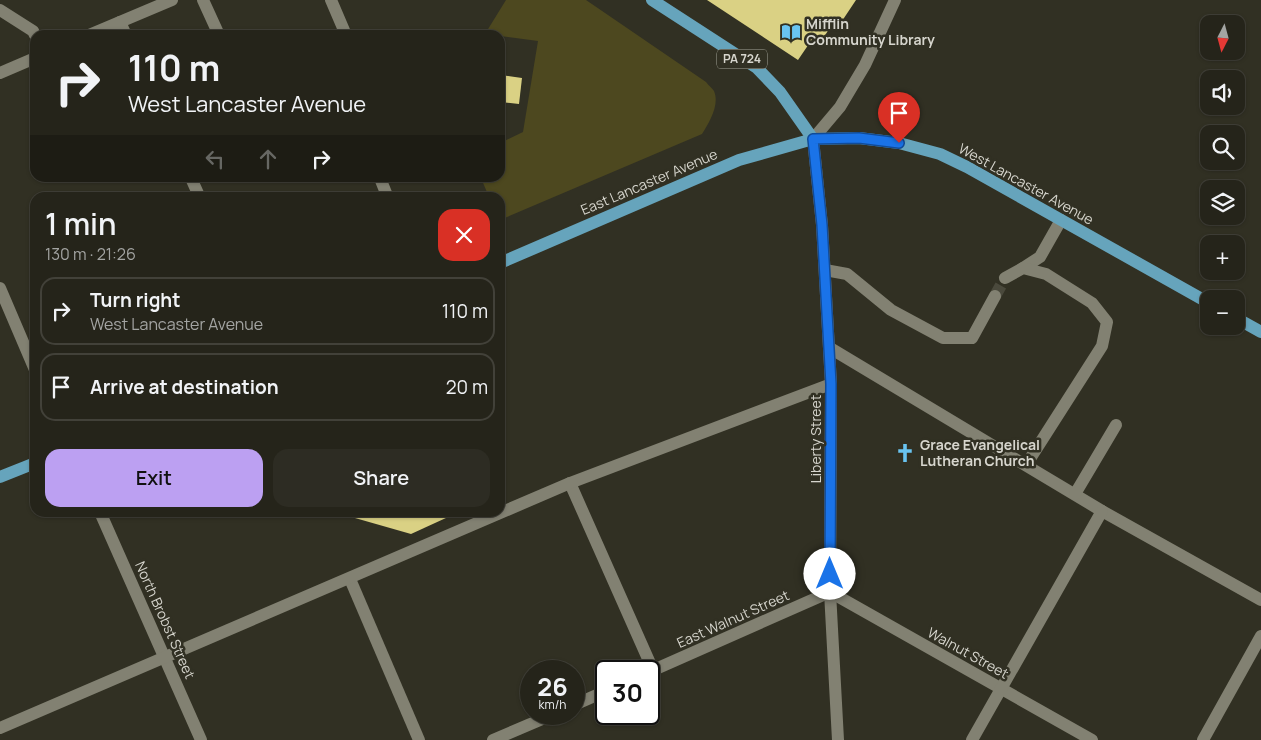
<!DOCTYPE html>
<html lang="en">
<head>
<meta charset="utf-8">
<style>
	body { margin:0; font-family:Manrope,sans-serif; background:#2d2c23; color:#f1f3f6; height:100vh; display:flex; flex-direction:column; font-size:19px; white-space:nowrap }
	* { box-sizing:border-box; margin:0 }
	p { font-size:16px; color:#a3a4a2 }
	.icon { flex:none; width:28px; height:28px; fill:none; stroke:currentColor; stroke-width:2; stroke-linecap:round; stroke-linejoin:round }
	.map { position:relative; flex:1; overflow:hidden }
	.sheet { position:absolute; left:30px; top:192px; width:475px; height:325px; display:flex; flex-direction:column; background:#25241a; border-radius:15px; box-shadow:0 1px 4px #0004,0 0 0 1px #424139 }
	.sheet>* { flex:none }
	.banner { position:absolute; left:30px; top:30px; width:475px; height:152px; border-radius:15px; box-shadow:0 1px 4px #0004,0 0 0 1px #424139; background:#25241a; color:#f1f3f6; overflow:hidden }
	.needle { width:32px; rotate:186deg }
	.tools { position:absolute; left:1200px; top:15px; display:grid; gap:10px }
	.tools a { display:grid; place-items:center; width:45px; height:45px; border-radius:10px; background:#25241a; box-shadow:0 1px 4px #0004,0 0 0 1px #424139; font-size:25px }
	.speed { position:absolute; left:520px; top:660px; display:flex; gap:10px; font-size:25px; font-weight:700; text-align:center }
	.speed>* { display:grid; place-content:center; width:65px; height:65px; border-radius:50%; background:#25241a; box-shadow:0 1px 4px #0004,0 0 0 1px #424139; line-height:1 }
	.speed small { font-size:12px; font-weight:400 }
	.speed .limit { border:2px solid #111; border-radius:8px; background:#fff; color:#111 }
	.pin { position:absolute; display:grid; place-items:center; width:42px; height:42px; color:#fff; margin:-51px -21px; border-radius:50% 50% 50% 0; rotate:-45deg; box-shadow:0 0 5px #0007 }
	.pin .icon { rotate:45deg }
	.me { position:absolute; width:55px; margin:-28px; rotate:0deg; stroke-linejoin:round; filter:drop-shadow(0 0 4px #0008) }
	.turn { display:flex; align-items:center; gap:18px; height:105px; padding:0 15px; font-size:22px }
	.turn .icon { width:65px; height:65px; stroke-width:2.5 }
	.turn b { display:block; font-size:35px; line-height:42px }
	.lanes { display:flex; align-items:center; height:48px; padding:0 15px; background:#0003; justify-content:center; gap:25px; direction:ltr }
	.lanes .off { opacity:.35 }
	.round { display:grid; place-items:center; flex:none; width:52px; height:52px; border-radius:15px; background:#2d2c23 }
	.summary { display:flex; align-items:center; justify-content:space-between; height:85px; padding:0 15px }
	h1 { font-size:30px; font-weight:600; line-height:38px }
	.cta { display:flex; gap:10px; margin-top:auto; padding:10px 15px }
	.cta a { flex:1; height:58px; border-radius:15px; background:#bca0f2; color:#111; font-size:20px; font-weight:600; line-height:58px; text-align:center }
	.cta a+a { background:#2d2c23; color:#f1f3f6 }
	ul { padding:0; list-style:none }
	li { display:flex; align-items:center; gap:15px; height:68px; margin:0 10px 8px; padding:0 5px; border:2px solid #424139; border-radius:15px }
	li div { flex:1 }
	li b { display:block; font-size:19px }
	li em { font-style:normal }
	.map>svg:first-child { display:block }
</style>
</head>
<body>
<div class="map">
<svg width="1261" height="740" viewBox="0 0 1261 740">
	<rect width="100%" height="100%" fill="#313023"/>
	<path fill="#4d481f" d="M 506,0 L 586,0 L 706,82 C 708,85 712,88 714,91 C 720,105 709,123 702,134 L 500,220 L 500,198 L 489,197 L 481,178 L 500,178 L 500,143 L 523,132 L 538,41 L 485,34 Z"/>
	<g fill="#dad184">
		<polygon points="707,0 856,0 836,30 831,26 822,40 815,35 798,60"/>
		<polygon points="500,75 522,78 519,104 500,102"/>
		<polygon points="356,512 459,512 411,534 355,518"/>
	</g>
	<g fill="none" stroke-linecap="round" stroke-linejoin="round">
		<polyline stroke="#4a493c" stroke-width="12" stroke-dasharray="12 6" stroke-linecap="butt" points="995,296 1005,278"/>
		<g stroke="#828172" stroke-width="12">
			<polyline points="203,0 219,35"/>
			<polyline points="331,0 346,35"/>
			<polyline points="0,10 33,31 35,35"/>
			<polyline points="120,22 126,35"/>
			<polyline points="89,35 172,0"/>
			<polyline points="0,73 35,58"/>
			<polyline points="191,178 200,198"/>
			<polyline points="380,178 388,198"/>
			<polyline points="1023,268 1040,257 1061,220"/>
			<polyline points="825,270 847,274 891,310 943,338 972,338 995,296"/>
			<polyline points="1005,278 1023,268 1046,274 1092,303 1107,322 1102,346 1026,465"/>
			<polyline points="0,288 35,370"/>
			<polyline points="830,348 1102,511 1261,600"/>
			<polyline points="570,483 653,670"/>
			<polyline points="1075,494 1116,425"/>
			<polyline points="100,512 201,740"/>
			<polyline points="350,579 419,740"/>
			<polyline points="649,672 830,592 1092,740"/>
			<polyline points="574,705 606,691"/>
			<polyline points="0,728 570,483 831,384"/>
			<polyline points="493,740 554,714"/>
			<polyline points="838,740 830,592 831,384 822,225 813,139 840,107 865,65 895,0"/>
			<polyline points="972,740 1102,511"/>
			<polyline points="1203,740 1261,636"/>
		</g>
		<g stroke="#66a4bc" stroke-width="12">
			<polyline points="652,0 757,68 780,92 813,139"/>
			<polyline points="500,263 739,160 813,139 859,138 899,143 940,154 967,167 1209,303"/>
			<polyline points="1236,318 1261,332"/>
			<polyline points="0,477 35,463"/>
		</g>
	</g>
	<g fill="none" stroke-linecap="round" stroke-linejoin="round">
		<g stroke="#114b97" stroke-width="12">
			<polyline id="route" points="830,574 831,384 822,225 813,139 859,138 899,143"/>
		</g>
		<use href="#route" stroke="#1a73e8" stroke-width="9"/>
	</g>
	<defs>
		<g id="library-bare" transform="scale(1.5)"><path d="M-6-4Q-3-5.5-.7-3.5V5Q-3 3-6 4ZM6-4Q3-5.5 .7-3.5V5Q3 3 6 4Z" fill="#69c4f1" stroke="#313023" stroke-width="2.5" paint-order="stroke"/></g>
		<g id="church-bare" transform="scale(1.5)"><path d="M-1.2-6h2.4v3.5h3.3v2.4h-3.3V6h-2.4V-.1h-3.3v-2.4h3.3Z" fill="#69c4f1" stroke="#313023" stroke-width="2.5" paint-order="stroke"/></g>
	</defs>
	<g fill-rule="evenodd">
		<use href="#library-bare" x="791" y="32"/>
		<use href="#church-bare" x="905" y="453"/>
	</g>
	<g text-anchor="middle" stroke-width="5" stroke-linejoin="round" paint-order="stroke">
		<rect fill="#313023" stroke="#a4a49a" stroke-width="1" x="717" y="49.5" width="50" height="19" rx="4"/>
		<g font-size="12" font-weight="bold" fill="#d6d5cd">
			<text x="742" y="63">PA 724</text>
		</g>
		<g font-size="14" font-weight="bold" fill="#d6d5cd" stroke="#313023" text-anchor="start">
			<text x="806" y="29">Mifflin<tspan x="806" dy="16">Community Library</tspan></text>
			<text x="920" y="450">Grace Evangelical<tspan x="920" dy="16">Lutheran Church</tspan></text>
		</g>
		<g font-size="14" fill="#d6d5cd" stroke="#313023">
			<text transform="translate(649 182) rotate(-23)" y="5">East Lancaster Avenue</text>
			<text transform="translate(1026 184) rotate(29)" y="5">West Lancaster Avenue</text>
			<text transform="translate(816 439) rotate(-90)" y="5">Liberty Street</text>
			<text transform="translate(733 619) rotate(-24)" y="5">East Walnut Street</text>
			<text transform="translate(165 620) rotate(66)" y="5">North Brobst Street</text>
			<text transform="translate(968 653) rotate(29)" y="5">Walnut Street</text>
		</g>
	</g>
</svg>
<div class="tools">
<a><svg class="needle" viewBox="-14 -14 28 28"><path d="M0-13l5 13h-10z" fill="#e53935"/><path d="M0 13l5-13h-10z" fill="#a3a4a2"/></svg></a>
<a><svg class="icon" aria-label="sound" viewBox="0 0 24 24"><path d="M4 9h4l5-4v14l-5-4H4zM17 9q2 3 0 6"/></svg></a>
<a><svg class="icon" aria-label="search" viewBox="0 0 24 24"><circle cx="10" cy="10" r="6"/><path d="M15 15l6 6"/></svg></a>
<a><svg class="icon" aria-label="layers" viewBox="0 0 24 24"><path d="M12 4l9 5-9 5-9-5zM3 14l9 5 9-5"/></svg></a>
<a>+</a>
<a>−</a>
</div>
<div class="speed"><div>26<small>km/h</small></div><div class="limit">30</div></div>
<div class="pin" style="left:899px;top:143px;background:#d93025"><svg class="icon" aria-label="arrive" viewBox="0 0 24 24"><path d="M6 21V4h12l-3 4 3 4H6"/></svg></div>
<svg class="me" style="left:830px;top:574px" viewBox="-20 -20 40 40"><circle r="19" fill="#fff"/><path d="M0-13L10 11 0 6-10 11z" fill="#1a73e8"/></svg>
<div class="banner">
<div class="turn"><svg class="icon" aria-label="right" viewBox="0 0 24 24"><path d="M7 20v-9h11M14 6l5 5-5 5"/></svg><div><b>110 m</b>West Lancaster Avenue</div></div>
<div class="lanes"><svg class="icon off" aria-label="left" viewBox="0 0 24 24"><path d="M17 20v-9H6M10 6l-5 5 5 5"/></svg><svg class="icon off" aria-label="ahead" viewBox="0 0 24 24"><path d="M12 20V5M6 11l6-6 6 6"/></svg><svg class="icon" aria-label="right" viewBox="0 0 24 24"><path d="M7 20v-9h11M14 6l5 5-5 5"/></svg></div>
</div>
<section class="sheet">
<div class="summary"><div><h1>1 min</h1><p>130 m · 21:26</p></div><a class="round" style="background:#d93025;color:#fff"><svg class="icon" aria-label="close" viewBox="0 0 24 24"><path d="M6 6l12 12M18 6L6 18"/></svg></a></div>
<ul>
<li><svg class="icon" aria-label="right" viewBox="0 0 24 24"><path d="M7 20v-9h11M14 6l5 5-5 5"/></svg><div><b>Turn right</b><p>West Lancaster Avenue</p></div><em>110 m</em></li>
<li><svg class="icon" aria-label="arrive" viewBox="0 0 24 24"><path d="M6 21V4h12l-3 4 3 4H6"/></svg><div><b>Arrive at destination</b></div><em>20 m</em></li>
</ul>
<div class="cta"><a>Exit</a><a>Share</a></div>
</section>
</div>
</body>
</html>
